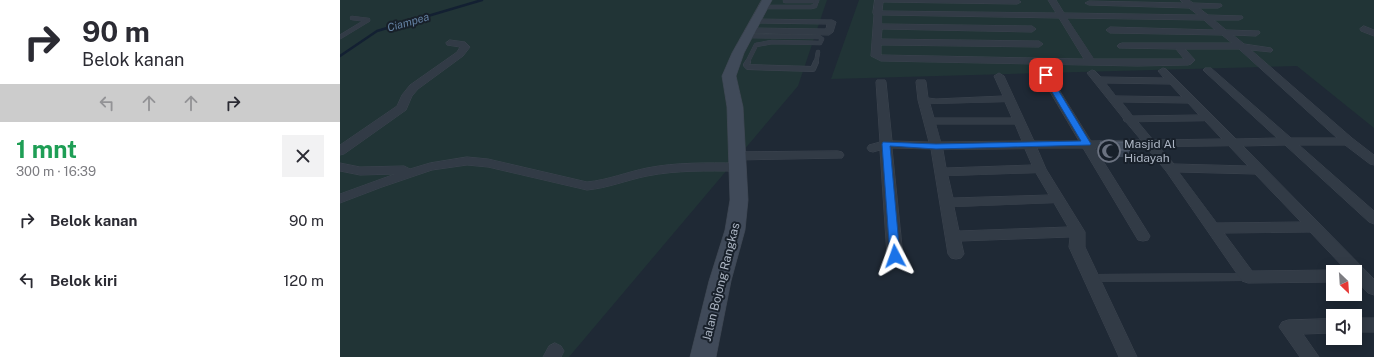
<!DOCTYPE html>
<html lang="id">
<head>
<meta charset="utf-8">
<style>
	body { margin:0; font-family:"Public Sans",sans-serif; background:#f2f2f3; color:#2b2b33; height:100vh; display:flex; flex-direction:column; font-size:15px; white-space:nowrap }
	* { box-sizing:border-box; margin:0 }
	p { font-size:13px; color:#7c7c81 }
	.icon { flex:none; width:22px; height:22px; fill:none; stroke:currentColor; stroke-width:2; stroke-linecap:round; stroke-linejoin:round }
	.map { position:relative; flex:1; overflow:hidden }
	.sheet { display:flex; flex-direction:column; background:#fff; width:340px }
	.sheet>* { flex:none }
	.hud { background:#fff; color:#2b2b33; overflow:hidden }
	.needle { width:26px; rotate:155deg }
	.buttons { position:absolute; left:986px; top:265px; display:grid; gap:8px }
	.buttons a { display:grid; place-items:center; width:36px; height:36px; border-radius:0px; background:#fff; box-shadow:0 2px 10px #0003; font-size:20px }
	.pin { position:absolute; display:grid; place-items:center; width:34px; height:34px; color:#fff; margin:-17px; border-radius:8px; box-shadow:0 2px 6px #0006 }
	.me { position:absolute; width:44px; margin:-22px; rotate:356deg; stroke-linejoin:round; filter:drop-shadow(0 0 3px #0008) }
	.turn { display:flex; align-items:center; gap:14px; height:84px; padding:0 16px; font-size:18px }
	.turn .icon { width:52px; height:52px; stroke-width:2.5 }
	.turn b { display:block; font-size:28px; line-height:34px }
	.lanes { display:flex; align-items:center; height:38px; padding:0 16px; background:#0003; justify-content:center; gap:20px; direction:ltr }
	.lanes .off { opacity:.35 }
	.round { display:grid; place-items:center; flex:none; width:42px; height:42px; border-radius:0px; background:#f2f2f3 }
	.overview { display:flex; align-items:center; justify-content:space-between; height:68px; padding:0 16px }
	h1 { font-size:24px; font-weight:700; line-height:30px; color:#1e9e55 }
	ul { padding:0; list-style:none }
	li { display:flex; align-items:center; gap:12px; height:60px; padding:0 16px }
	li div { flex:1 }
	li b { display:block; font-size:15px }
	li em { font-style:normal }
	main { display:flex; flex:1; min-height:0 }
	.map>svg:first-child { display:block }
</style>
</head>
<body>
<main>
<section class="sheet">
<div class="hud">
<div class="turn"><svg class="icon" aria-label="right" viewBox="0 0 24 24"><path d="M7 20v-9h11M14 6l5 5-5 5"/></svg><div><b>90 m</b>Belok kanan</div></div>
<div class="lanes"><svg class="icon off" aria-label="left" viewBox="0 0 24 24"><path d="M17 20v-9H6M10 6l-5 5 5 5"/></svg><svg class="icon off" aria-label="ahead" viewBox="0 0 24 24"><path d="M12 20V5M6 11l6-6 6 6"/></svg><svg class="icon off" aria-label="ahead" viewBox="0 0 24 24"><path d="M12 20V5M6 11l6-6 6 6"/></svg><svg class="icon" aria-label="right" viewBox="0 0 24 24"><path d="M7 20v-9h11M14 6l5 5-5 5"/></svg></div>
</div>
<div class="overview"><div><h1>1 mnt</h1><p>300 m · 16:39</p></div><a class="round"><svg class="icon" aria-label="close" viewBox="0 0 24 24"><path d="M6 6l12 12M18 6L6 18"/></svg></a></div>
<ul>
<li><svg class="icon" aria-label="right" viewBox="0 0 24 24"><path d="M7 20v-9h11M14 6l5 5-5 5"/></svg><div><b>Belok kanan</b></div><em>90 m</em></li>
<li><svg class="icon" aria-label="left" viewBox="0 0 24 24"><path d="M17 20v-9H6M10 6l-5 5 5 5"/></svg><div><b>Belok kiri</b></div><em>120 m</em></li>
</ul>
</section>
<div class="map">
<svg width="1034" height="357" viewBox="0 0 1034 357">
	<rect width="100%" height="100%" fill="#1f2935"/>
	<g fill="#213436">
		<polygon points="0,0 487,0 458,86 229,357 0,357"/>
		<polygon points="519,0 1034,0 1034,128 957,66 491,79"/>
	</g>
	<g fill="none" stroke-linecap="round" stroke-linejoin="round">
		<polyline stroke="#132032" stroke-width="2.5" points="0,56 37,31 142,0"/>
		<g stroke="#3c444f" stroke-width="4.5">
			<g id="service-far2">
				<polyline points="445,1 477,1"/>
				<polyline points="423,7 471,7 475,6 477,0"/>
				<polyline points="12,18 28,20"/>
				<polyline points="407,36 479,37 482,39 480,43 432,42 416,45 407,63"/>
				<polyline points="0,37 28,20"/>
				<polyline points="476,63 478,52"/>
			</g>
		</g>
		<g stroke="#3c444f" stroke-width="6">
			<polyline id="service-far1" points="408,62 406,65 408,67 473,69 476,62"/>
		</g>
		<g stroke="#3c444f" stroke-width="8">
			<polyline id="service" points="752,278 907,277"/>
		</g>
		<g stroke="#3c444f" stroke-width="1">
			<g id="minor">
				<path d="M 535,0 L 678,0 L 681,2 L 677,4 L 543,2 L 542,11 L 716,13 L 708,0 L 716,0 L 724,13 L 858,15 L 849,8 L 749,5 L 745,3 L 749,1 L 843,3 L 840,0 L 849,0 L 853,3 L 881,4 L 882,6 L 878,8 L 859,8 L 868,15 L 902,16 L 903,18 L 899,20 L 874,20 L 886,30 L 919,31 L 920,33 L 916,36 L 893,35 L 904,44 L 931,48 L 933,50 L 931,52 L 911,50 L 1012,138 L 1034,155 L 1034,165 L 1030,164 L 1005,145 L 959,145 L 1034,211 L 1034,224 L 1029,222 L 945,145 L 903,146 L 1034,279 L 1034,295 L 1028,293 L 1015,279 L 1015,272 L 1008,272 L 970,232 L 884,233 L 912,271 L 993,270 L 999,272 L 993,272 L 993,282 L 908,283 L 902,281 L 826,171 L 806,147 L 755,148 L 810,236 L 808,240 L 803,241 L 798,240 L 743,148 L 697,148 L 706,169 L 745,232 L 745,247 L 797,357 L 779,357 L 729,247 L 730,237 L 621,241 L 624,254 L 621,258 L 616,259 L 611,258 L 608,254 L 591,149 L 552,148 L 563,256 L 560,260 L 555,261 L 550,260 L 547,256 L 540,150 L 533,152 L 529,151 L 527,148 L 529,145 L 540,142 L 536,82 L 537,80 L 545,80 L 546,82 L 552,141 L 589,142 L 578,100 L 576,82 L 577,80 L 585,80 L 586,82 L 588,98 L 596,99 L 663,96 L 654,76 L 659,73 L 664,76 L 694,141 L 739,141 L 700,75 L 705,72 L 710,75 L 751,141 L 801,140 L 786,122 L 784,121 L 783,118 L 747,73 L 752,70 L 755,71 L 761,77 L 824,78 L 818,71 L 823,68 L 826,69 L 896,139 L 937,138 L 865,72 L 863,70 L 865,68 L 871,68 L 951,138 L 997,138 L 899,49 L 845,49 L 855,60 L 851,64 L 848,65 L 797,66 L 541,61 L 531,56 L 534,15 L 533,13 ZM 542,15 L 719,18 L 744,59 L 542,55 L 541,55 L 541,45 L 699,47 L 703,44 L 699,41 L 541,39 L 542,29 L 692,32 L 696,29 L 692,26 L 542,24 ZM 727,18 L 864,20 L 875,30 L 770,27 L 766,30 L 770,33 L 882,35 L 892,43 L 782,43 L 779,44 L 777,46 L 779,48 L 836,49 L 844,59 L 754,59 ZM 766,83 L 830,84 L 842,97 L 776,96 ZM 665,102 L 672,118 L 594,118 L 590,104 ZM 782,102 L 848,103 L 859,115 L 793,116 ZM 865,121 L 882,139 L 813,140 L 798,122 ZM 596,124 L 675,124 L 682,141 L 601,142 ZM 889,146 L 908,166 L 834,164 L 819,147 ZM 685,149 L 692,165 L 606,168 L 603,150 ZM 839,172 L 915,174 L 961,222 L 877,223 ZM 696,173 L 709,195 L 613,198 L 608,176 ZM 714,203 L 728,227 L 619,231 L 614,207 Z"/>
				<polygon points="412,19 492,20 496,22 493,32 489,35 407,33 406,31 407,29 410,28 486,29 487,24 415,23 412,23 411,21"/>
				<polygon points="1024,26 1034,30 1034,36 1021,31 1020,29"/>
				<polygon points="110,40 125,42 130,47 123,56 78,89 72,96 66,110 4,154 0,155 0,145 57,106 62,95 70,85 117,52 120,47 107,45 106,43"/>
				<polygon points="498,151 502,152 504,155 502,158 396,160 392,159 390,156 392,153 396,152"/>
				<path d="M 127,157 L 148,159 L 247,182 C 268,180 287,172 307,168 C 337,162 367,163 397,163 L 401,164 L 403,167 L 401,170 L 397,171 C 367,171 337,170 307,176 C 287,180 268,188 247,190 L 148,167 L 127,165 L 92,170 L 42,187 L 0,203 L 0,194 L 55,174 L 20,175 L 0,171 L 0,163 L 20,167 L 64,166 L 70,169 L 90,163 Z"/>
				<rect x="1015" y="318" width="19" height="14"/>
				<polygon points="993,319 993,333 963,334 979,357 960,357 939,327 942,322 948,320"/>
				<polygon points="215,343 221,346 224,351 221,357 203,357 209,346"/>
			</g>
		</g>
		<g stroke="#3c444f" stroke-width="1">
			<polygon id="secondary" points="422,0 432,0 404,53 396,76 403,107 408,200 405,230 391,281 376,357 350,357 369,281 385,230 390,200 387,107 382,76 392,53"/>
		</g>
		<use href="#service-far2" stroke="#323b46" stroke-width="4"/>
		<use href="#service-far1" stroke="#323b46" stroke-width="5"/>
		<use href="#service" stroke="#323b46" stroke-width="8"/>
		<use href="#minor" fill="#323b46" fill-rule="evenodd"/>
		<use href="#secondary" fill="#404a59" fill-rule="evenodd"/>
	</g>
	<polygon fill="#3a4554" points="760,142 790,150 787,157 762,157 758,149"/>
	<polygon fill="#465160" stroke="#566170" points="760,142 784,142 790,150 765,150"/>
	<polygon fill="#1a73e8" stroke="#114b97" points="706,73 709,75 751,144 750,145 596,149 550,146 560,256 559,258 551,258 550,256 542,144 543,142 596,144 741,141 702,75"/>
	<defs>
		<g id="mosque-ring" transform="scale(1.15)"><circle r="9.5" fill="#18202a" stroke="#6b7280" stroke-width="1.5"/><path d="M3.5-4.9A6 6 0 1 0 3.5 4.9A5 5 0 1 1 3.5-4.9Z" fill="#6b7280"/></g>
	</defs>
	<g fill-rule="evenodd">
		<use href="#mosque-ring" x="769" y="151"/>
	</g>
	<g text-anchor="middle" stroke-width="4" stroke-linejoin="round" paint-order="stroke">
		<g font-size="11" font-style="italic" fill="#6481a3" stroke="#18202a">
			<text transform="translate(68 22) rotate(-16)" y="4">Ciampea</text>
		</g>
		<g font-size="12" fill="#acb5c3" stroke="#18202a" text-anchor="start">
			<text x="784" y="148">Masjid Al<tspan x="784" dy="14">Hidayah</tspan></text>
		</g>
		<g font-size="12" fill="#acb5c3" stroke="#18202a">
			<text transform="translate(381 282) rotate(-76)" y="4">Jalan Bojong Rangkas</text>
		</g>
	</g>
</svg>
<div class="buttons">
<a><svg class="needle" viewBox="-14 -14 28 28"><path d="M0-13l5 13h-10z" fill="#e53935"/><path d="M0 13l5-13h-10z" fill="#7c7c81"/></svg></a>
<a><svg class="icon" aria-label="sound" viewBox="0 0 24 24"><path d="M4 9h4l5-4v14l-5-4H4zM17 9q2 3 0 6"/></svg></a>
</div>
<div class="pin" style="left:706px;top:75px;background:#d93025"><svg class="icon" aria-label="arrive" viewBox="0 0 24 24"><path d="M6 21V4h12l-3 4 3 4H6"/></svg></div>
<svg class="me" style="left:555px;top:256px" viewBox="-20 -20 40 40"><path d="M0-17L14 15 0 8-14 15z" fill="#1a73e8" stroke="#fff" stroke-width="4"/></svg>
</div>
</main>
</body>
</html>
